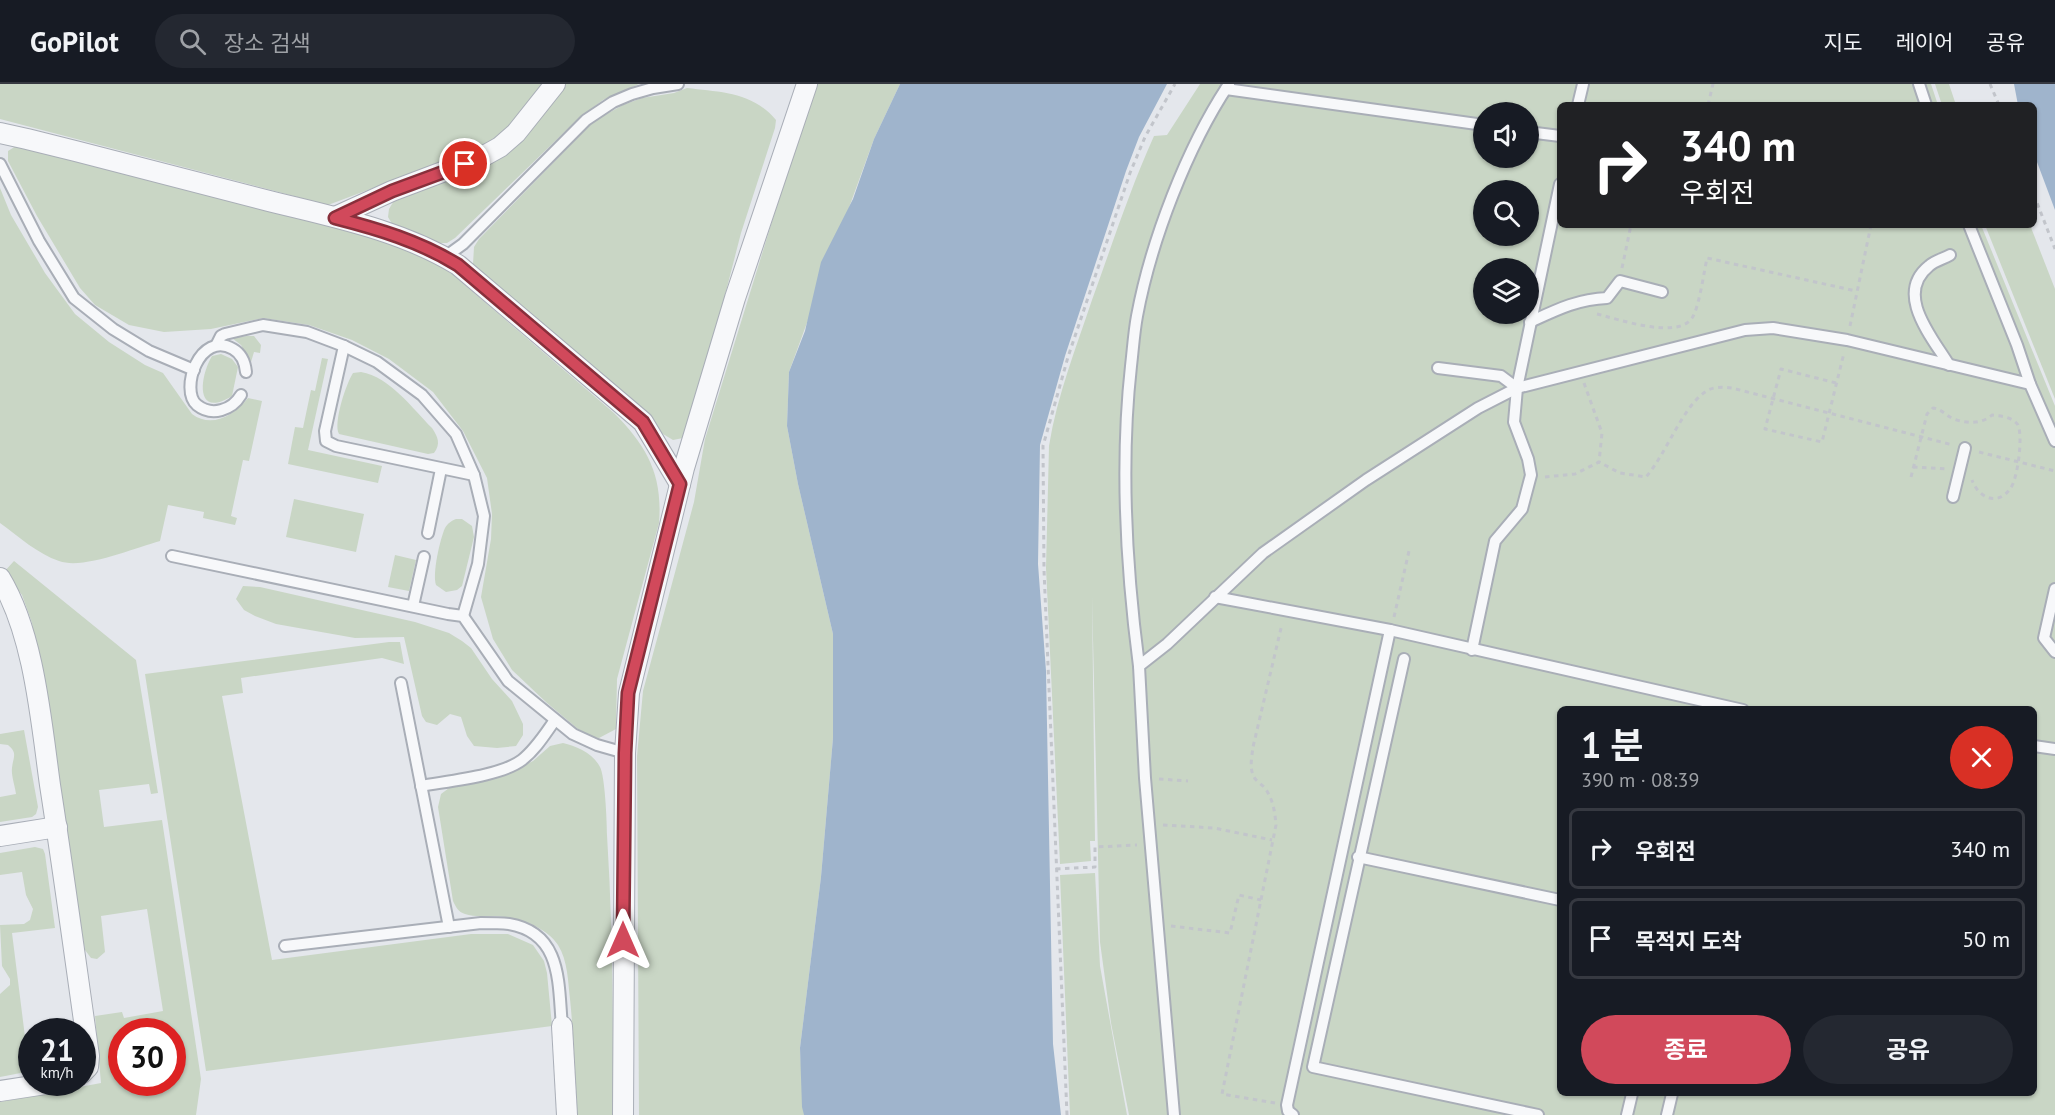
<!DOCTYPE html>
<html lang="ko">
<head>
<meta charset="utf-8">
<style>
	body { margin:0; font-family:"PT Sans","Noto Sans KR",sans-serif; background:#242831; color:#f1f3f6; height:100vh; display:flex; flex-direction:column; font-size:22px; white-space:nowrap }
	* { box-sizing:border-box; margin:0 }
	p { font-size:20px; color:#9ea1a6 }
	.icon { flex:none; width:33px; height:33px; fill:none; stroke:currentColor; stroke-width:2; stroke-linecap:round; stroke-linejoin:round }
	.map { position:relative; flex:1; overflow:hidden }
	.drawer { position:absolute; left:1557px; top:622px; width:480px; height:390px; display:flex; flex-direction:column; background:#171b24; border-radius:9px; box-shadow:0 2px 4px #0004 }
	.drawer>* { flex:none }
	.guide { position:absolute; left:1557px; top:18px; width:480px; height:126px; border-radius:9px; box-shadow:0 2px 4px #0004; background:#202124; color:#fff; overflow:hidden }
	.controls { position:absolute; left:1473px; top:18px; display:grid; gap:12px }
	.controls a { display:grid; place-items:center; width:66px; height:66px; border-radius:50%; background:#171b24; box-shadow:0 2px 4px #0004; font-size:30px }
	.speed { position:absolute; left:18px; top:934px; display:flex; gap:12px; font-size:30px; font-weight:700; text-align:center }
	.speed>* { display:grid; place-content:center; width:78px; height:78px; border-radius:50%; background:#171b24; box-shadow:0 2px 4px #0004; line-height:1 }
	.speed small { font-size:15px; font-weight:400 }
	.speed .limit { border:9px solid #d22; background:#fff; color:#111 }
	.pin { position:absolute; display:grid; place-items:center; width:51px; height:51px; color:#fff; margin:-26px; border:3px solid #fff; border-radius:50%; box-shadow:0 2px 6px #0007 }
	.me { position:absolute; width:66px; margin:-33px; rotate:0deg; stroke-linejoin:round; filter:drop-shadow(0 0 4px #0008) }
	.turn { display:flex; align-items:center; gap:21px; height:126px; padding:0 24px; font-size:27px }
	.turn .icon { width:78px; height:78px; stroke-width:2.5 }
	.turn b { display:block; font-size:42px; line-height:51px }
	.round { display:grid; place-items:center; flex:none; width:63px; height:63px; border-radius:32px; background:#242831 }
	.headline { display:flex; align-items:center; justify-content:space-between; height:102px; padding:0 24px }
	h1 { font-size:36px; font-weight:700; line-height:45px }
	.cta { display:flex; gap:12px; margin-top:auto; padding:12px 24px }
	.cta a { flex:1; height:69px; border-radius:36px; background:#d1495b; color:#fff; font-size:24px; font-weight:700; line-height:69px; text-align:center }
	.cta a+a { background:#242831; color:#f1f3f6 }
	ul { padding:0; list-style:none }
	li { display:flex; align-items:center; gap:18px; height:81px; margin:0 12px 9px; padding:0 12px; border:3px solid #363941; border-radius:9px }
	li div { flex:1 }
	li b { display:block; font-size:22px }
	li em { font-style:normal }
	header { display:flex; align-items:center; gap:36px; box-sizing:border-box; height:84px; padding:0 30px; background:#171b24; border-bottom:2px solid #363941 }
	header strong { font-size:28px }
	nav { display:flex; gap:33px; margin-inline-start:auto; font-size:21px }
	.search { width:420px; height:54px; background:#242831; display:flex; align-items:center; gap:15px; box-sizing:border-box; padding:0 21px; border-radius:33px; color:#9ea1a6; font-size:22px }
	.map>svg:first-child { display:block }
</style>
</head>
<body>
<header>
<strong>GoPilot</strong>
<div class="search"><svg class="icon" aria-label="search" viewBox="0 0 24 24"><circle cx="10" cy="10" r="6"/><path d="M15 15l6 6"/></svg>장소 검색</div>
<nav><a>지도</a><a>레이어</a><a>공유</a></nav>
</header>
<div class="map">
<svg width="2055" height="1031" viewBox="0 0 2055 1031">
	<rect width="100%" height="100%" fill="#e4e7ec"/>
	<g fill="#c9d6c5" fill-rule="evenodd">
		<path d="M 0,0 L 544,0 C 522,29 509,48 477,65 L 328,121 L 0,35 Z"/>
		<polygon points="565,0 639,0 603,16 580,33 455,154 447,159 436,159 392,140 388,133 389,125 395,115 530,45"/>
		<polygon points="818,0 900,0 874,55 789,288 787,342 798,400 833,550 833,654 821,793 800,964 804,1031 639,1031 637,672 643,607 694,418 705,355 806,27"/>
		<path d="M 1200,0 L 1931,0 L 1938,21 L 1560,21 L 1560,141 L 1981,141 L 2055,322 L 2055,1031 L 1129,1031 L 1111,939 L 1100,858 L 1092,512 L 1095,757 L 1090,757 L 1091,777 L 1060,780 L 1046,484 L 1049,362 C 1057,312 1076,264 1092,216 C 1112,161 1130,105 1154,52 L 1167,51 ZM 1484,28 L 1528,28 L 1528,74 L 1484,74 ZM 1484,106 L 1528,106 L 1528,152 L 1484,152 ZM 1484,184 L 1528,184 L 1528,230 L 1484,230 ZM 1560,626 L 2034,626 L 2034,1010 L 1560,1010 Z"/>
		<polygon points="1935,0 1949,0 1956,21 1942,21"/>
		<path d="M 687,4 C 720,8 753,8 776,36 L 775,44 L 741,149 L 707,281 L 683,354 L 673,356 L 663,350 L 652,337 L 603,296 L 473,180 L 474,163 L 479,155 L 594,37 L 623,21 L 642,14 L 674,9 Z"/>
		<path d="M 16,62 L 330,141 L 390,159 L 426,173 L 452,190 L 614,329 C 647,362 663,391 659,439 L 617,595 L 616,645 L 599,654 L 592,653 L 578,645 L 547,619 L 512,586 L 493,555 L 481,513 L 491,455 L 492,430 L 487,394 L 463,347 L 433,308 L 389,275 L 352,256 L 309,241 L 263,234 L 211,245 L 164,248 L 129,241 L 95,221 L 80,204 L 37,132 L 8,77 L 8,67 Z"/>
		<path d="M 0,104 L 11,131 L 45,189 L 75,230 L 109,258 L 145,281 L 163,289 L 192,330 C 212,345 234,331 248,314 L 262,317 L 249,377 L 243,376 L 231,432 L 237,434 L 235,441 L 203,434 L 204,428 L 168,421 L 160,457 C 134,464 83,486 59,477 C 38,470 19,453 0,439 Z"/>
		<polygon points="1985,141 2030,141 2055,205 2055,315"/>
		<polygon points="247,252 254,252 261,261 260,269 254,268 251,278 241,261 232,254"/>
		<path d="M 221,270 L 232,275 L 238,283 L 232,312 C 195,335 199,294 212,272 Z"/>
		<polygon points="322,274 328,275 308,366 382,382 378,399 288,380 295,343 303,344 311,306 315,307"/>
		<path d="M 361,288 C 390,293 412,324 432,344 C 438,353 441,360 434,369 L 428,370 L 339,350 C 333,339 346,300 353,289 Z"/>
		<polygon points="294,415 364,430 356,468 286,453"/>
		<path d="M 456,435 L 462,435 L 472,442 L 474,453 L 462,502 L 457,506 L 446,508 L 436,501 C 432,490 440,455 445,444 C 448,439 451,437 456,435 Z"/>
		<polygon points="395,471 416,476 409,507 388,503"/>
		<path d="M 14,477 L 136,576 L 158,709 L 151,710 L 149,700 L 99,706 L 104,743 L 162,736 L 201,995 L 196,1031 L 0,1031 L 0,1018 L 101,999 L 95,932 L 122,928 L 124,934 L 163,927 L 147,825 L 101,832 L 105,868 L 97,875 L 91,874 L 85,866 L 32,539 L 22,511 L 4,488 ZM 122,948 L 172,948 L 172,999 L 122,999 Z"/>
		<polygon points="243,502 260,503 415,538 449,549 462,557 471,564 492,595 512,617 523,640 523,651 516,662 497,664 474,662 467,652 461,633 450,630 437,641 426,638 422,632 404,553 355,554 276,540 255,532 244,526 236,515"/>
		<polygon points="389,558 400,558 404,580 382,574 241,594 243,609 222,612 272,876 471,850 508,850 533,861 544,877 547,889 552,942 206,987 145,590"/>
		<path d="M 24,646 L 38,723 L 36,730 L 32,733 L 0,738 L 0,713 L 16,710 C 15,702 11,691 12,684 C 13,673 18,669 8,661 L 0,660 L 0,650 Z"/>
		<path d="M 563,659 C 576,662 593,669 600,683 C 605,692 607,738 607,751 C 613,844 613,938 613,1031 L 576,1031 C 575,992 574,954 570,915 C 568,898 568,877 558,861 C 545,841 514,832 492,832 C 483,832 473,833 465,830 C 458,828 456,823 453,817 L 438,723 L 441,710 L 449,704 L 501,693 L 533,677 L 550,662 Z"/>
		<polygon points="35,763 43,765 45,770 55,844 12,849 25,953 31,953 31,987 0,993 0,910 10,901 10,895 2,882 0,841 24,840 30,836 33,825 26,811 22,788 0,791 0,769"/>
		<polygon points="1095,789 1100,882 1127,1031 1070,1031 1060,791"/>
	</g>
	<g fill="#9fb4cc">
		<polygon points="900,0 1167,0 1139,53 1126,87 1065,272 1040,361 1038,480 1046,587 1053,960 1061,1031 804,1031 802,1023 800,964 821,793 833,654 833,550 798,400 787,342 789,288 805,247 821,178 853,115 874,55"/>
		<polygon points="2014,0 2055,0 2055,126 2034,70 2034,21 2018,21"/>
	</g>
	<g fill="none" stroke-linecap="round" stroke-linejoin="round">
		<g stroke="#a9aeb7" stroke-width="14">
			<g id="lane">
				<polyline points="1919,0 1926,21"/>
				<polyline points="1226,5 1484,41"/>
				<polyline points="1578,21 1583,0"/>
				<polyline points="1528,48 1560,52"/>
				<polyline points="0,80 39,157 74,214 113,245 149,267 194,286"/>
				<polyline points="1969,141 2017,261 2030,300"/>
				<polyline points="445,173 463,160 586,36 613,18 632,10 653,4 678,0"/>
				<path d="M 1530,238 C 1556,226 1578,215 1607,214 L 1620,197 L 1662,208"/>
				<polyline points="217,260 221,252 225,250 263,241 307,248 344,262 377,278 422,311 456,350 474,391 484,432 478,480 463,532"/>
				<polyline points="344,262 325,347 326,357 336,362 474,391"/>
				<path d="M 1949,281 C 1932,253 1894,210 1929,182 C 1934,177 1943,175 1950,171"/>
				<polyline points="1438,284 1501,292 1517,304"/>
				<path d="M 241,311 C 232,326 212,333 197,321 C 179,306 200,246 233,265 C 242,270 245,278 246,288"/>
				<polyline points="1953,413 1965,364"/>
				<polyline points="428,449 441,385"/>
				<polyline points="172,472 448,530 463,532 508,597 573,650 597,661 625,669"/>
				<polyline points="2055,505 2044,554 2055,568"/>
				<polyline points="1215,513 1390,546 1743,626"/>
				<polyline points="413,522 424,473"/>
				<polyline points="1472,566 1495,457 1522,425 1531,391 1528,375 1514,338 1517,304 1560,100"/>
				<polyline points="1404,575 1313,983 1538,1031"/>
				<path d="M 1139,582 C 1126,483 1120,381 1131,282 C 1133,265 1134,248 1137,232 C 1151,157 1187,63 1229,0"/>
				<polyline points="401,599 449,843"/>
				<polyline points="2034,662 2055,665"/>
				<path d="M 421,702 C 448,697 501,692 522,676 C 536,665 545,650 555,636"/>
				<polyline points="1358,773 1560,816"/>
				<path d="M 285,862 L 481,839 C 490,839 500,839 509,840 C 563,849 558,901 562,942"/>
				<polyline points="1174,1031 1145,694 1139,582 1167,560 1263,469 1366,396 1478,324 1517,304 1745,246 1773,244 1847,256 2030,300 2055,357"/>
				<polyline points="1293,1031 1288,1027 1287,1021 1390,546"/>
				<polyline points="1627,1031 1632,1010"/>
				<polyline points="1667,1031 1672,1010"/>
			</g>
		</g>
		<g stroke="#a9aeb7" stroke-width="22">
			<g id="street">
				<path d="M 0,49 L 27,55 C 108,75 189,96 269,117 C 333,133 401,146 458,181 L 643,338 L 680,400"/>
				<polyline points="335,133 392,107 482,73 500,63 516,49 555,0"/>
				<path d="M 0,494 C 34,550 41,636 50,701 C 64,791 76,881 89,972 L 88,983 L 82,989"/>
				<polyline points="0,752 57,743"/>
				<polyline points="562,942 567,1031"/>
				<polyline points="0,1007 52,999"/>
				<polyline points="623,1031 625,669 629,609 684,384 735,214 807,0"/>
			</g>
		</g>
		<g stroke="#c2c5cb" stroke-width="3" stroke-dasharray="4.5 4.5" stroke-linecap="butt">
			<polyline points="1990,0 1999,21"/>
			<polyline points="1708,21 1713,0"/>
			<polyline points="2034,111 2055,165"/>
			<polyline points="1622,184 1631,141"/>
			<path d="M 1597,230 C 1618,235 1677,256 1692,234 C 1699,224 1704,188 1707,174 L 1856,207"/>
			<polyline points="1850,242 1871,141"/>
			<polyline points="1584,299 1602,349 1599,378"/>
			<polyline points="1836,299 1781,285 1765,345 1822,358 1844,269"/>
			<polyline points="1979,368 2055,387"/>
			<polyline points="1913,383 1947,385"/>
			<path d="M 1545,393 L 1575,390 L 1599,378 L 1620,389 L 1646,393 C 1666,370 1682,324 1705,308 C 1713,302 1724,303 1732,304 L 1953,361"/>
			<path d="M 1911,393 L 1927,330 L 1933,324 C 1942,325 1946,332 1954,335 C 1967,340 1982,340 1992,331 C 2001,332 2013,333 2018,341 C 2023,352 2018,395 2010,405 C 1997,423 1978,413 1972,396"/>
			<polyline points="1394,533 1409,467"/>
			<polyline points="1159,695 1188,697"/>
			<polyline points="1163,741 1214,744 1272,756"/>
			<polyline points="1056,785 1095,783 1095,763 1137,761"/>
			<polyline points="1171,842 1230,849 1239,811 1261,816"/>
			<path d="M 1275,1019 L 1222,1010 L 1276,741 C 1275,728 1273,714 1264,703 C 1261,700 1256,697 1254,693 C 1249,684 1252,672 1253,663 L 1282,540"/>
			<polyline points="1067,1031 1044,486 1043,362 1068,273 1130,89 1145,53 1175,0"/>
		</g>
		<use href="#lane" stroke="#f7f8fa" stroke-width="10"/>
		<use href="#street" stroke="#f7f8fa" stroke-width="20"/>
	</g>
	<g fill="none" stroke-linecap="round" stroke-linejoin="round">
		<g stroke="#882f3b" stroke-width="15">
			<path id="route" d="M 465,80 L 392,107 L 335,134 C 378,145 419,157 458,181 L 643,338 L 680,400 L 628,609 L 625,669 L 623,856"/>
		</g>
		<use href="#route" stroke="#d1495b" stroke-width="10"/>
	</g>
</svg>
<div class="controls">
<a><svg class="icon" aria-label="sound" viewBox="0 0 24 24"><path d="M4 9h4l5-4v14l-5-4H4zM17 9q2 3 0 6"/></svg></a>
<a><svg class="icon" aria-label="search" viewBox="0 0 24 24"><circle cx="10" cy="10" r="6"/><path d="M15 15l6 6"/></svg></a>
<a><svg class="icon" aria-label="layers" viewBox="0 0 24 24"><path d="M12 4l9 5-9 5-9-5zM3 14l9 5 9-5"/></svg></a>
</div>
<div class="speed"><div>21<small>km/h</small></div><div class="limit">30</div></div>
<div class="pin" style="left:465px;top:80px;background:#d93025"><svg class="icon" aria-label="arrive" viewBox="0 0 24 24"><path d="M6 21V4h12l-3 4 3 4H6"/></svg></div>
<svg class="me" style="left:623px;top:856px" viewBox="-20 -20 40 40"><path d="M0-17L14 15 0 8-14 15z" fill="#d1495b" stroke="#fff" stroke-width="4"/></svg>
<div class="guide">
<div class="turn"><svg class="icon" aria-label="right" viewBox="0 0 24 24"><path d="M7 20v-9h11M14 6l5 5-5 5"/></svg><div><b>340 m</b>우회전</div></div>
</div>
<section class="drawer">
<div class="headline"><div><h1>1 분</h1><p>390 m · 08:39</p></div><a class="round" style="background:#d93025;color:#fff"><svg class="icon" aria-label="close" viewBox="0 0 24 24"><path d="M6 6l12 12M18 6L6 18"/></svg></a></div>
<ul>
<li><svg class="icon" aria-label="right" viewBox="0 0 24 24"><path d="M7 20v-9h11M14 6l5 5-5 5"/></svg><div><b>우회전</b></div><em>340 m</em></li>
<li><svg class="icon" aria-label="arrive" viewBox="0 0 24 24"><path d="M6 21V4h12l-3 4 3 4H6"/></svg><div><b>목적지 도착</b></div><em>50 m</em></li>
</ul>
<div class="cta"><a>종료</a><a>공유</a></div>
</section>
</div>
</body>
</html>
